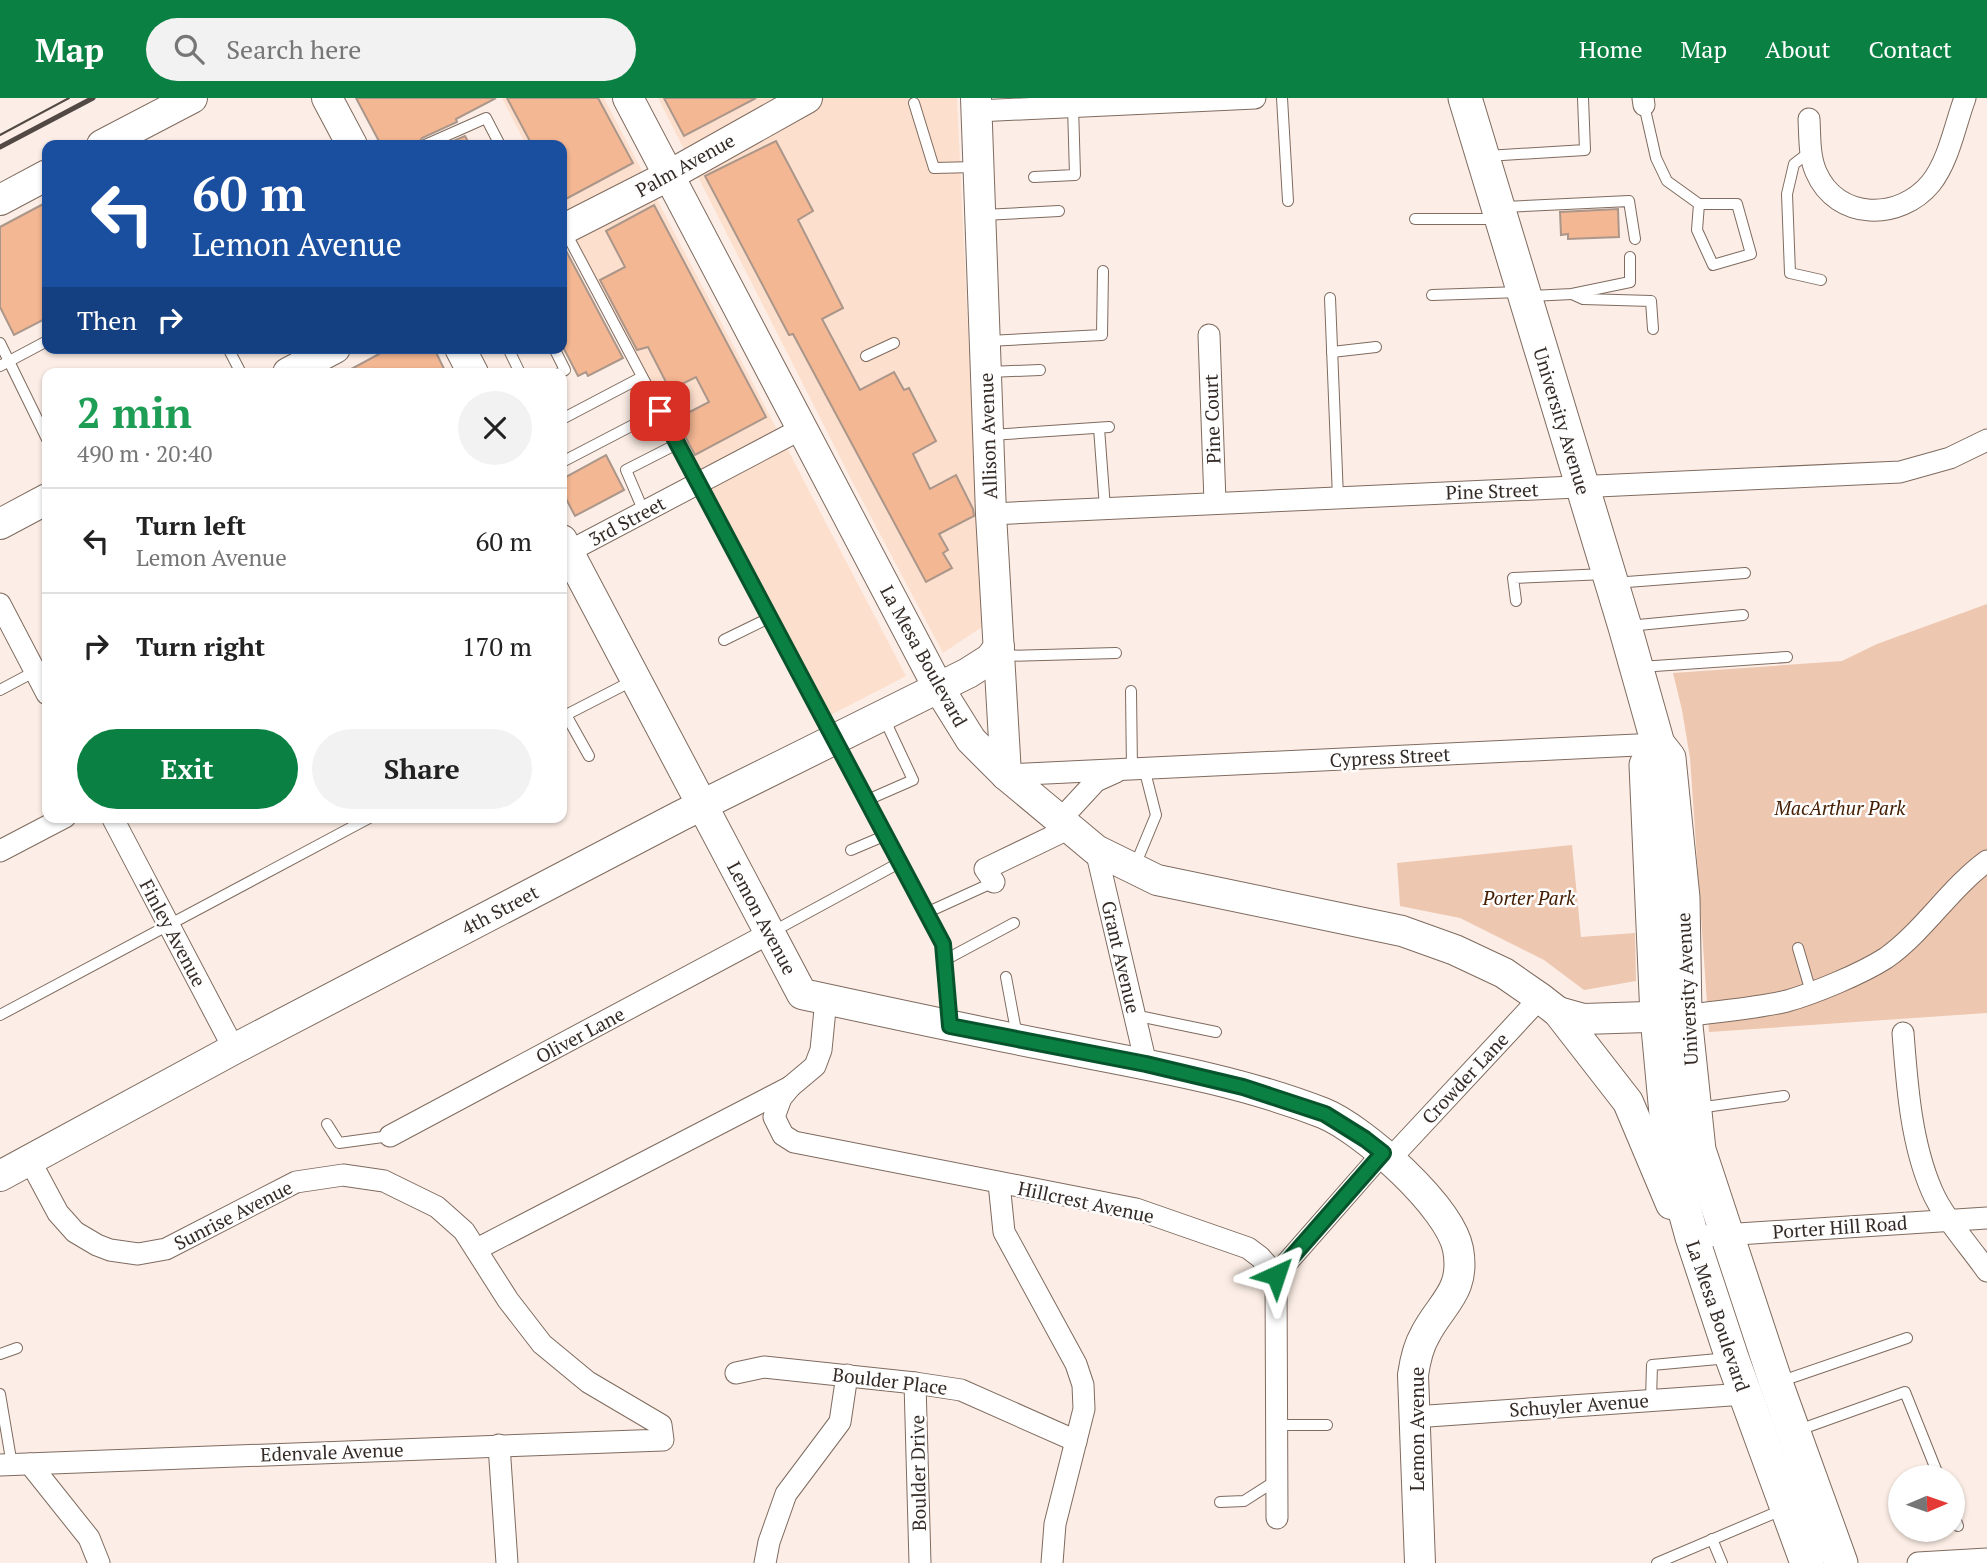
<!DOCTYPE html>
<html lang="en">
<head>
<meta charset="utf-8">
<style>
	body { margin:0; font-family:"PT Serif",serif; background:#f2f2f2; color:#222; height:100vh; display:flex; flex-direction:column; font-size:26px; white-space:nowrap }
	* { box-sizing:border-box; margin:0 }
	p { font-size:23px; color:#767676 }
	.icon { flex:none; width:38px; height:38px; fill:none; stroke:currentColor; stroke-width:2; stroke-linecap:round; stroke-linejoin:round }
	.map { position:relative; flex:1; overflow:hidden }
	.sheet { position:absolute; left:42px; top:270px; width:525px; height:455px; display:flex; flex-direction:column; background:#fff; border-radius:14px; box-shadow:0 2px 5px #0004 }
	.sheet>* { flex:none }
	.hud { position:absolute; left:42px; top:42px; width:525px; height:214px; border-radius:14px; box-shadow:0 2px 5px #0004; background:#1a4fa0; color:#fff; overflow:hidden }
	.needle { width:46px; rotate:88deg }
	.tools { position:absolute; left:1888px; top:1367px; display:grid; gap:14px }
	.tools a { display:grid; place-items:center; width:77px; height:77px; border-radius:50%; background:#fff; box-shadow:0 2px 5px #0004; font-size:35px }
	.pin { position:absolute; display:grid; place-items:center; width:60px; height:60px; color:#fff; margin:-30px; border-radius:14px; box-shadow:0 4px 10px #0006 }
	.me { position:absolute; width:77px; margin:-38px; rotate:42deg; stroke-linejoin:round; filter:drop-shadow(0 0 5px #0008) }
	.turn { display:flex; align-items:center; gap:24px; height:147px; padding:0 35px; font-size:32px }
	.turn .icon { width:91px; height:91px; stroke-width:2.5 }
	.turn b { display:block; font-size:49px; line-height:60px }
	.then { display:flex; align-items:center; height:66px; padding:0 35px; background:#0003; gap:14px; font-size:26px }
	.round { display:grid; place-items:center; flex:none; width:74px; height:74px; border-radius:37px; background:#f2f2f2 }
	.summary { display:flex; align-items:center; justify-content:space-between; height:119px; padding:0 35px }
	h1 { font-size:42px; font-weight:700; line-height:52px; color:#1e9e55 }
	.action { display:flex; gap:14px; margin-top:auto; padding:14px 35px }
	.action a { flex:1; height:80px; border-radius:42px; background:#0b8043; color:#fff; font-size:28px; font-weight:700; line-height:80px; text-align:center }
	.action a+a { background:#f2f2f2; color:#222 }
	ul { padding:0; list-style:none }
	li { display:flex; align-items:center; gap:21px; height:105px; padding:0 35px; border-top:2px solid #e0e0e0 }
	li div { flex:1 }
	li b { display:block; font-size:26px }
	li em { font-style:normal }
	header { display:flex; align-items:center; gap:42px; box-sizing:border-box; height:98px; padding:0 35px; background:#0b8043; color:#fff }
	header strong { font-size:33px }
	nav { display:flex; gap:38px; margin-inline-start:auto; font-size:24px }
	.search { width:490px; height:63px; background:#f2f2f2; display:flex; align-items:center; gap:18px; box-sizing:border-box; padding:0 24px; border-radius:38px; color:#767676; font-size:26px }
	.map>svg:first-child { display:block }
</style>
</head>
<body>
<header>
<strong>Map</strong>
<div class="search"><svg class="icon" aria-label="search" viewBox="0 0 24 24"><circle cx="10" cy="10" r="6"/><path d="M15 15l6 6"/></svg>Search here</div>
<nav><a>Home</a><a>Map</a><a>About</a><a>Contact</a></nav>
</header>
<div class="map">
<svg width="1987" height="1465" viewBox="0 0 1987 1465">
	<rect width="100%" height="100%" fill="#fceee6"/>
	<g fill="#fddfcd">
		<polygon points="502,0 604,0 906,578 825,620 562,115 562,47 526,47"/>
		<polygon points="658,0 957,0 982,529 943,555 854,387"/>
	</g>
	<g fill="#edc7b0">
		<polygon points="1987,506 1987,915 1709,934 1690,660 1682,612 1673,575 1842,563 1877,546"/>
		<polygon points="1572,747 1581,839 1635,835 1636,883 1584,892 1544,862 1460,820 1400,808 1397,765"/>
	</g>
	<g fill="#f4b793" stroke="#ab968a" stroke-width="2">
		<polygon points="356,0 496,0 456,21 457,24 422,40 417,47 381,47"/>
		<polygon points="507,0 598,0 633,65 562,103 562,47 532,47"/>
		<polygon points="664,0 756,0 684,38"/>
		<polygon points="465,38 470,47 444,47"/>
		<polygon points="776,43 813,113 798,122 843,210 822,221 860,292 894,274 904,292 909,290 936,343 913,356 930,391 956,377 973,411 974,418 939,436 948,452 943,455 952,470 926,484 793,236 789,237 705,78"/>
		<polygon points="47,104 47,220 14,237 0,209 0,129"/>
		<polygon points="654,107 766,319 695,357 676,321 709,304 696,279 670,292 648,249 637,252 600,182 625,169 606,133"/>
		<polygon points="1618,111 1619,139 1568,141 1568,136 1561,137 1560,114"/>
		<polygon points="562,149 564,149 623,260 588,278 586,274 578,278 562,247"/>
		<polygon points="390,250 434,250 446,275 344,275"/>
		<polygon points="606,357 624,392 575,418 562,393 562,381"/>
	</g>
	<g fill="none" stroke-linecap="round" stroke-linejoin="round">
		<g stroke="#7f6b5f" stroke-width="12">
			<g id="lane">
				<polyline points="1282,0 1288,103"/>
				<polyline points="914,5 934,70 976,69"/>
				<polyline points="1644,7 1656,60 1667,83 1699,106 1737,106 1751,156 1713,167 1697,132 1699,106"/>
				<polyline points="425,47 486,20 500,47"/>
				<polyline points="1811,53 1794,66 1787,96 1790,175 1821,182"/>
				<polyline points="1487,58 1585,52 1583,0"/>
				<polyline points="1034,79 1075,77 1073,8"/>
				<polyline points="1504,109 1629,103 1635,141"/>
				<polyline points="983,117 1059,113"/>
				<polyline points="1415,121 1498,121"/>
				<polyline points="565,133 943,846 950,925"/>
				<polyline points="1572,196 1583,201 1651,203 1653,231"/>
				<polyline points="1432,197 1520,194"/>
				<polyline points="1531,198 1572,196 1630,184 1630,159"/>
				<polyline points="1330,200 1338,400"/>
				<polyline points="988,243 1102,237 1103,173"/>
				<polyline points="0,245 47,341"/>
				<polyline points="228,250 241,275"/>
				<polyline points="508,250 520,275"/>
				<polyline points="554,250 565,272 560,275"/>
				<polyline points="1332,254 1376,249"/>
				<polyline points="866,258 894,245"/>
				<polyline points="0,268 47,243"/>
				<polyline points="989,274 1040,272"/>
				<polyline points="562,321 642,279"/>
				<polyline points="1099,330 1105,410"/>
				<polyline points="991,337 1109,329"/>
				<polyline points="562,364 660,313"/>
				<polyline points="644,414 626,372 677,346"/>
				<polyline points="1614,485 1745,475"/>
				<polyline points="1516,503 1513,480 1606,476"/>
				<polyline points="1628,528 1743,517"/>
				<polyline points="724,542 769,520"/>
				<polyline points="1002,558 1116,555"/>
				<polyline points="1640,569 1787,559"/>
				<polyline points="0,592 47,567"/>
				<polyline points="1131,593 1132,671"/>
				<polyline points="566,617 589,658"/>
				<polyline points="562,619 634,582"/>
				<polyline points="865,703 913,682 883,618"/>
				<polyline points="851,752 884,738"/>
				<polyline points="1134,770 1156,717 1144,670"/>
				<polyline points="926,815 994,784"/>
				<polyline points="772,834 899,765"/>
				<polyline points="1798,850 1811,894"/>
				<polyline points="945,862 1014,825"/>
				<polyline points="1006,879 1017,938"/>
				<polyline points="0,917 371,719"/>
				<polyline points="1134,917 1216,934"/>
				<polyline points="1698,1010 1784,998"/>
				<polyline points="327,1026 339,1045 390,1038"/>
				<polyline points="0,1256 17,1250"/>
				<polyline points="1779,1284 1907,1240"/>
				<polyline points="0,1296 12,1367"/>
				<polyline points="1651,1302 1652,1267 1729,1260"/>
				<polyline points="1277,1327 1327,1327"/>
				<polyline points="1796,1333 1905,1294 1939,1379"/>
				<polyline points="1220,1404 1244,1403 1277,1382"/>
				<polyline points="1953,1415 1958,1428"/>
				<polyline points="1712,1441 1722,1465"/>
				<polyline points="1657,1465 1784,1411"/>
			</g>
		</g>
		<g stroke="#7f6b5f" stroke-width="23">
			<g id="street">
				<polyline points="1643,0 1644,7"/>
				<polyline points="977,13 1255,0"/>
				<path d="M 1809,21 C 1810,39 1809,58 1816,74 C 1837,123 1900,123 1931,85 C 1949,62 1955,27 1965,0"/>
				<polyline points="1209,237 1215,404"/>
				<polyline points="991,416 1900,374 1950,360 1987,342"/>
				<polyline points="562,457 803,330"/>
				<polyline points="0,506 47,596"/>
				<polyline points="1006,677 1658,646"/>
				<polyline points="112,719 234,951"/>
				<polyline points="1060,722 1096,683 1116,674"/>
				<polyline points="1096,752 1146,966"/>
				<polyline points="0,753 65,719"/>
				<polyline points="994,784 985,771 1070,730"/>
				<path d="M 1685,918 C 1718,913 1754,911 1787,903 C 1815,895 1861,876 1886,860 C 1924,833 1949,791 1987,763"/>
				<path d="M 1903,935 C 1907,987 1911,1045 1932,1093 C 1943,1119 1971,1150 1987,1173"/>
				<polyline points="790,989 781,1000 774,1019 783,1037 794,1044 1136,1111 1248,1150 1260,1159 1276,1177 1277,1420"/>
				<polyline points="390,1038 770,835"/>
				<polyline points="1390,1061 1540,900"/>
				<polyline points="999,1085 1004,1134 1076,1266 1083,1287 1084,1311 1055,1426 1052,1465"/>
				<polyline points="1692,1139 1987,1120"/>
				<polyline points="477,1151 790,989 815,968 821,952 826,901"/>
				<polyline points="1276,1177 1383,1055"/>
				<polyline points="736,1275 764,1269 915,1285 961,1292 1076,1343"/>
				<polyline points="915,1285 920,1465"/>
				<polyline points="1414,1319 1745,1296"/>
				<polyline points="499,1347 507,1465"/>
				<polyline points="30,1366 89,1440 99,1465"/>
				<polyline points="0,1367 663,1342 661,1327 588,1284 542,1246 508,1202 464,1133 437,1109 384,1083 343,1077 296,1084 166,1151 138,1156 110,1152 97,1147 75,1134 58,1115 29,1061"/>
				<polyline points="765,1465 769,1444 786,1396 840,1324 847,1277"/>
				<polyline points="1918,1465 1987,1461"/>
			</g>
		</g>
		<g stroke="#7f6b5f" stroke-width="32">
			<g id="secondary">
				<polyline points="327,0 352,47"/>
				<polyline points="628,0 938,589 971,642 1006,677 1096,752 1157,782 1402,833 1455,852 1504,875 1540,900 1558,914 1628,1004 1671,1106"/>
				<polyline points="976,0 991,416 1006,677"/>
				<polyline points="102,47 192,0"/>
				<polyline points="0,102 47,77"/>
				<polyline points="562,132 668,78 807,0"/>
				<polyline points="460,250 473,275"/>
				<polyline points="288,275 335,250"/>
				<polyline points="0,426 47,401"/>
				<path d="M 562,442 L 802,896 C 885,914 968,932 1051,948 C 1142,966 1236,981 1323,1015 C 1363,1031 1450,1109 1458,1151 C 1466,1194 1441,1205 1425,1237 C 1418,1249 1415,1263 1413,1277 L 1420,1465"/>
				<polyline points="1558,914 1583,921 1680,918"/>
				<polyline points="0,1078 234,951 680,718 968,575 990,561 999,549"/>
			</g>
		</g>
		<g stroke="#7f6b5f" stroke-width="35">
			<g id="primary">
				<polyline points="1465,0 1625,529 1658,646 1669,660 1683,800 1685,918 1699,1052 1776,1285 1841,1465"/>
				<polyline points="1658,646 1646,667 1657,919 1670,1059 1692,1139 1732,1260 1807,1465"/>
			</g>
		</g>
		<use href="#lane" stroke="#fff" stroke-width="10"/>
		<use href="#street" stroke="#fff" stroke-width="21"/>
		<use href="#secondary" stroke="#fff" stroke-width="30"/>
		<use href="#primary" stroke="#fff" stroke-width="33"/>
		<polyline stroke="#534944" stroke-width="2" points="0,37 69,0"/>
		<polyline stroke="#534944" stroke-width="5" points="0,49 93,0"/>
	</g>
	<g fill="none" stroke-linecap="round" stroke-linejoin="round">
		<g stroke="#07532c" stroke-width="18">
			<polyline id="route" points="660,313 943,846 950,928 1146,966 1243,989 1325,1016 1365,1041 1383,1055 1276,1177"/>
		</g>
		<use href="#route" stroke="#0b8043" stroke-width="12"/>
	</g>
	<g text-anchor="middle" stroke-width="5" stroke-linejoin="round" paint-order="stroke">
		<g font-size="19" fill="#342b26" stroke="#fefefe">
			<text transform="translate(685 67) rotate(-29)" y="7">Palm Avenue</text>
			<text transform="translate(1212 321) rotate(-92)" y="7">Pine Court</text>
			<text transform="translate(1562 323) rotate(73)" y="7">University Avenue</text>
			<text transform="translate(988 338) rotate(-92)" y="7">Allison Avenue</text>
			<text transform="translate(1492 393) rotate(-2)" y="7">Pine Street</text>
			<text transform="translate(627 423) rotate(-28)" y="7">3rd Street</text>
			<text transform="translate(924 558) rotate(61)" y="7">La Mesa Boulevard</text>
			<text transform="translate(1390 659) rotate(-3)" y="7">Cypress Street</text>
			<text transform="translate(500 812) rotate(-28)" y="7">4th Street</text>
			<text transform="translate(762 820) rotate(62)" y="7">Lemon Avenue</text>
			<text transform="translate(173 835) rotate(62)" y="7">Finley Avenue</text>
			<text transform="translate(1121 859) rotate(77)" y="7">Grant Avenue</text>
			<text transform="translate(1687 891) rotate(-93)" y="7">University Avenue</text>
			<text transform="translate(580 937) rotate(-28)" y="7">Oliver Lane</text>
			<text transform="translate(1465 980) rotate(-47)" y="7">Crowder Lane</text>
			<text transform="translate(1086 1104) rotate(12)" y="7">Hillcrest Avenue</text>
			<text transform="translate(233 1117) rotate(-27)" y="7">Sunrise Avenue</text>
			<text transform="translate(1840 1129) rotate(-4)" y="7">Porter Hill Road</text>
			<text transform="translate(1718 1218) rotate(71)" y="7">La Mesa Boulevard</text>
			<text transform="translate(890 1283) rotate(7)" y="7">Boulder Place</text>
			<text transform="translate(1579 1307) rotate(-4)" y="7">Schuyler Avenue</text>
			<text transform="translate(1417 1331) rotate(-90)" y="7">Lemon Avenue</text>
			<text transform="translate(332 1354) rotate(-2)" y="7">Edenvale Avenue</text>
			<text transform="translate(918 1375) rotate(-91)" y="7">Boulder Drive</text>
		</g>
		<g font-size="19" font-style="italic" fill="#462004" stroke="#fefefe">
			<text x="1840" y="717">MacArthur Park</text>
			<text x="1529" y="807">Porter Park</text>
		</g>
	</g>
</svg>
<div class="tools">
<a><svg class="needle" viewBox="-14 -14 28 28"><path d="M0-13l5 13h-10z" fill="#e53935"/><path d="M0 13l5-13h-10z" fill="#767676"/></svg></a>
</div>
<div class="pin" style="left:660px;top:313px;background:#d93025"><svg class="icon" aria-label="arrive" viewBox="0 0 24 24"><path d="M6 21V4h12l-3 4 3 4H6"/></svg></div>
<svg class="me" style="left:1276px;top:1177px" viewBox="-20 -20 40 40"><path d="M0-17L14 15 0 8-14 15z" fill="#0b8043" stroke="#fff" stroke-width="4"/></svg>
<div class="hud">
<div class="turn"><svg class="icon" aria-label="left" viewBox="0 0 24 24"><path d="M17 20v-9H6M10 6l-5 5 5 5"/></svg><div><b>60 m</b>Lemon Avenue</div></div>
<div class="then">Then<svg class="icon" aria-label="right" viewBox="0 0 24 24"><path d="M7 20v-9h11M14 6l5 5-5 5"/></svg></div>
</div>
<section class="sheet">
<div class="summary"><div><h1>2 min</h1><p>490 m · 20:40</p></div><a class="round"><svg class="icon" aria-label="close" viewBox="0 0 24 24"><path d="M6 6l12 12M18 6L6 18"/></svg></a></div>
<ul>
<li><svg class="icon" aria-label="left" viewBox="0 0 24 24"><path d="M17 20v-9H6M10 6l-5 5 5 5"/></svg><div><b>Turn left</b><p>Lemon Avenue</p></div><em>60 m</em></li>
<li><svg class="icon" aria-label="right" viewBox="0 0 24 24"><path d="M7 20v-9h11M14 6l5 5-5 5"/></svg><div><b>Turn right</b></div><em>170 m</em></li>
</ul>
<div class="action"><a>Exit</a><a>Share</a></div>
</section>
</div>
</body>
</html>
